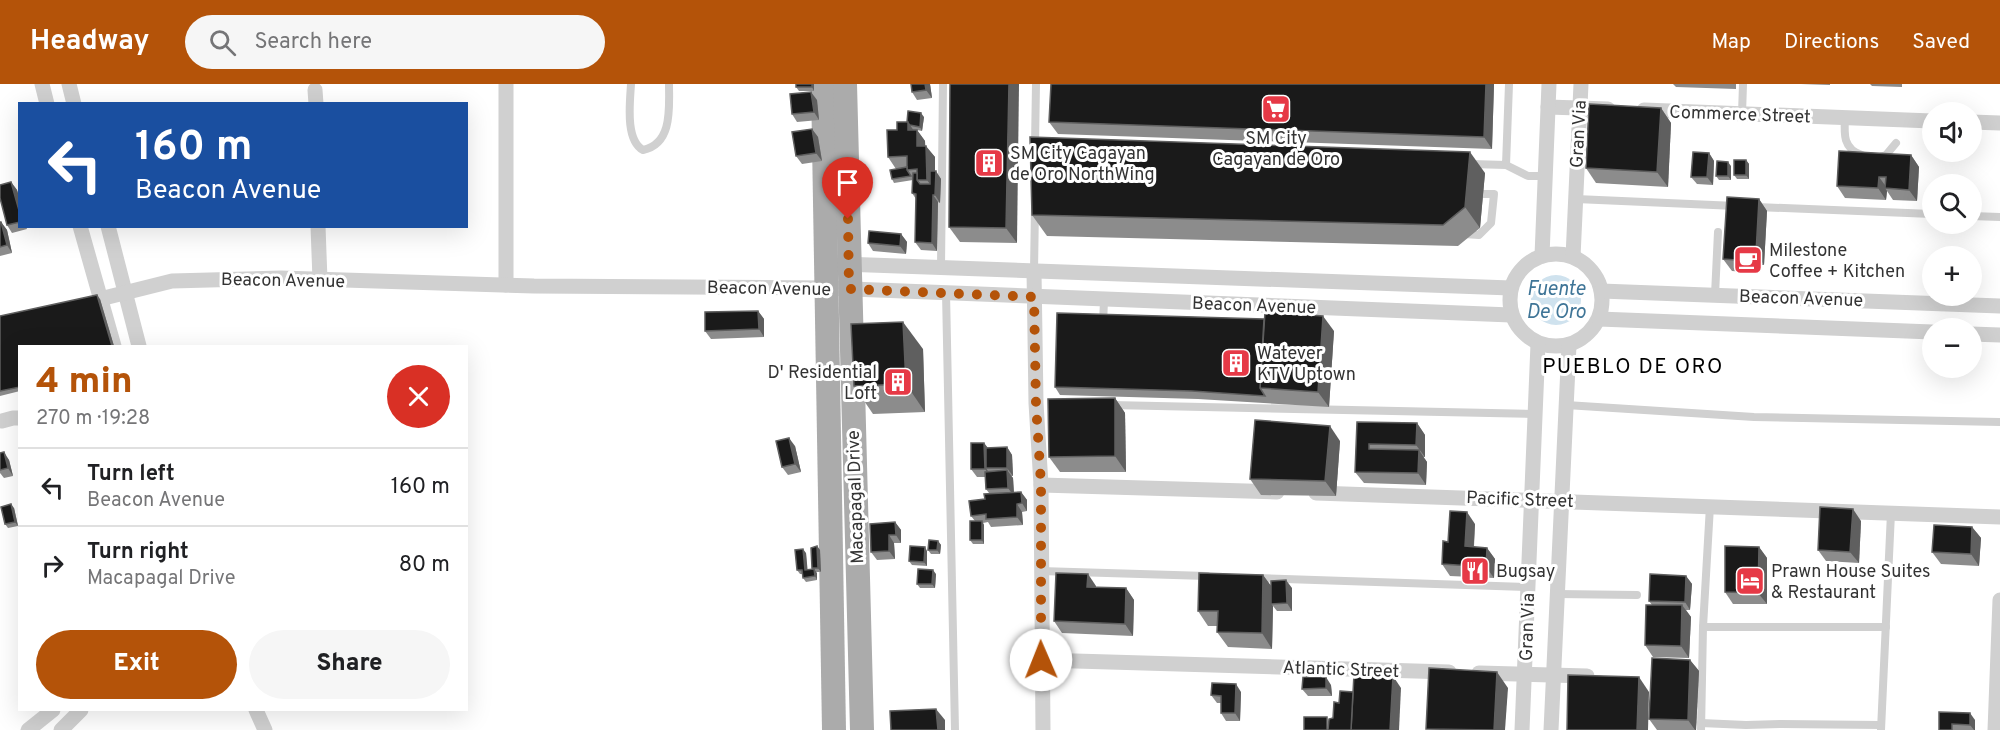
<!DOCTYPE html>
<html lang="en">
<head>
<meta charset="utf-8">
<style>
	body { margin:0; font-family:Overpass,sans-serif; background:#f6f6f6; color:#202124; height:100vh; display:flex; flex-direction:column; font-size:22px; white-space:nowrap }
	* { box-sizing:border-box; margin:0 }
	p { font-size:20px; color:#757577 }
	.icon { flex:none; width:33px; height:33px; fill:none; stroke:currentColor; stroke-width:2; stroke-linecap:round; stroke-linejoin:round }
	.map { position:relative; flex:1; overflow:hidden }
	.sheet { position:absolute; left:18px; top:261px; width:450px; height:366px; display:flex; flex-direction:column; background:#fff; border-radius:0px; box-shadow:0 6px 24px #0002 }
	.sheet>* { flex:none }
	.top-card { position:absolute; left:18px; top:18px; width:450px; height:126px; border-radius:0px; box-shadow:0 6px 24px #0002; background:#1a4fa0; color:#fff; overflow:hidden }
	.buttons { position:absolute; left:1922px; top:18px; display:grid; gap:12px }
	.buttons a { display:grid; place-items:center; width:60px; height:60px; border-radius:50%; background:#fff; box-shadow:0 6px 24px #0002; font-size:30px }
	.pin { position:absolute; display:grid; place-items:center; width:51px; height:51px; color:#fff; margin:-62px -26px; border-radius:50% 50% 50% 0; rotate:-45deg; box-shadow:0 0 6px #0007 }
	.pin .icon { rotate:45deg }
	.me { position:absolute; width:66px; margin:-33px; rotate:359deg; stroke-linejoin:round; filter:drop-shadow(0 0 4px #0008) }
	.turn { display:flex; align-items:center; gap:21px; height:126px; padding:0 18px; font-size:27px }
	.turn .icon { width:78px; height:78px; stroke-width:2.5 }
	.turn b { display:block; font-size:42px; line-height:51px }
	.round { display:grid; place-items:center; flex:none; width:63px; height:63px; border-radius:32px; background:#f6f6f6 }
	.headline { display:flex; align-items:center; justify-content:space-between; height:102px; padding:0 18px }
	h1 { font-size:36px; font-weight:800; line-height:45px; color:#b45309 }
	.button { display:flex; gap:12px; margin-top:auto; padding:12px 18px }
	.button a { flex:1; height:69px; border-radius:36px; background:#b45309; color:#fff; font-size:24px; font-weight:800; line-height:69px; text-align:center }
	.button a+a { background:#f6f6f6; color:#202124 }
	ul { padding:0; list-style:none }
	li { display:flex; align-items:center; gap:18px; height:78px; padding:0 18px; border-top:2px solid #e0e0e0 }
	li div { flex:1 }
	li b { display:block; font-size:22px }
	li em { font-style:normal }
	header { display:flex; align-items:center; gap:36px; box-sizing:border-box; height:84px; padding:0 30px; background:#b45309; color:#fff }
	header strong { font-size:28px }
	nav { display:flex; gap:33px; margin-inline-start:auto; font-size:21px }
	.search { width:420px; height:54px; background:#f6f6f6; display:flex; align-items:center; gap:15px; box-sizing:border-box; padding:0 21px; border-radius:33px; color:#757577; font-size:22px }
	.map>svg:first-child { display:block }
</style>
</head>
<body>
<header>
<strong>Headway</strong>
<div class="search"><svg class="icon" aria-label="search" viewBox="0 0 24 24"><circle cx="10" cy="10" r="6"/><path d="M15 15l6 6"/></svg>Search here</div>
<nav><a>Map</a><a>Directions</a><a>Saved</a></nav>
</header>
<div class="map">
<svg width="2000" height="646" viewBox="0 0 2000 646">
	<rect width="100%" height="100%" fill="#fff"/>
	<circle fill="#cfe2ee" cx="1556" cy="216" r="25"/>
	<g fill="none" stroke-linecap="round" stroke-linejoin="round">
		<g stroke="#d0d0d0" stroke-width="8">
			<path d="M 631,0 C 630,18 625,56 643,66 C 673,60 669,23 669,0"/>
			<polyline points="1742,30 1743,0"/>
			<path d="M 1845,34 C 1844,50 1843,65 1862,71"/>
			<polyline points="1035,61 1036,0"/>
			<polyline points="1880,73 1886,71 1896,59"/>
			<polyline points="1471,80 1506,81 1509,0"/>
			<polyline points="1506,81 1528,92 1545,92"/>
			<polyline points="1576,115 1736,122"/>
			<polyline points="1757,123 1932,130"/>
			<polyline points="1971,132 2000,133"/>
			<polyline points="1464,150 1479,151 1491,139 1494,110 1473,110"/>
			<polyline points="941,183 943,0"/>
			<polyline points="1034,187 1035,124"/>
			<polyline points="946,209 955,646"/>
			<polyline points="1715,211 1718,148"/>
			<polyline points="1103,239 1104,217"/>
			<polyline points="1111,321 1535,330"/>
			<polyline points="1566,321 1754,333 2000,338"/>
			<polyline points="1040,487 1207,492"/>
			<polyline points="1258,494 1529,503"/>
			<polyline points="1557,510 1637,511"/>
			<polyline points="1703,543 1886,543"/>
			<polyline points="1701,639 1746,641 1781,640 1881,641"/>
			<polyline points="1701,646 1703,543 1710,422"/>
			<polyline points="1881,646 1891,429"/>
		</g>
		<g stroke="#d0d0d0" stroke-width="15">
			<polyline points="42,0 47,20"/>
			<polyline points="69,0 74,20"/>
			<polyline points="506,0 506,201"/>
			<polyline points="315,6 316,20"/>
			<polyline points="1548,23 1608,25"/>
			<polyline points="1644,26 1932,37"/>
			<polyline points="1971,38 2000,39"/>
			<polyline points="80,142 114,262"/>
			<polyline points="108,142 139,262"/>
			<polyline points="318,142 320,196"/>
			<circle cx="1556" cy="216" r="46"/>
			<polyline points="1542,172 1549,0"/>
			<polyline points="1573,173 1581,0"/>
			<polyline points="842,180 1511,204"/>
			<polyline points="1034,187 1036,319 1041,401 1043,646"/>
			<polyline points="1601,207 2000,222"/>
			<polyline points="100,215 172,197 281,194 534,202 826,204 1511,231"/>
			<polyline points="1599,235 1932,248"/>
			<polyline points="1971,250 2000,251"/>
			<polyline points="2,337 13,334 20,334"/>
			<polyline points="1041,401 1277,408"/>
			<polyline points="1316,409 2000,433"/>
			<polyline points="1041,576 1449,588"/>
			<polyline points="1479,589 1587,592"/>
			<polyline points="256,626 265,646"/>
			<polyline points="28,646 53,626"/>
			<polyline points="61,646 81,626"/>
			<polyline points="1522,646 1538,260"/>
			<polyline points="1551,646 1569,261"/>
			<polyline points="1995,646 2000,516"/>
		</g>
		<g stroke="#ababab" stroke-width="24">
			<polyline points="823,0 834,646"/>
			<polyline points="845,0 862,646"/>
		</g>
	</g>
	<g fill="#8c8c8c">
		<polygon points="796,0 814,0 814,7 799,7 796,3"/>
		<polygon points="930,0 932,14 917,16 912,8"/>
		<polygon points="950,0 1017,159 960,158 949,143"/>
		<polygon points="1051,0 1494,0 1492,65 1058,50 1049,38"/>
		<polygon points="1673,0 1736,0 1736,5 1676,3"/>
		<polygon points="1801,0 1830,0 1830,1"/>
		<polygon points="1870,0 1902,0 1902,3 1872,2"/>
		<polygon points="817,16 819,36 797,38 792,30"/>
		<polygon points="1661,24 1671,39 1668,103 1596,99 1586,84"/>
		<polygon points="924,33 922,47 917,46 925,57 925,62 935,73 935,87 941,95 940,119 938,118 937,167 921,166 915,158 916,115 912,109 913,96 894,99 892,95 896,85 888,73 897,46"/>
		<polygon points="812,45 818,53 822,77 802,80 796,72"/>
		<polygon points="1709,69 1714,77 1713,101 1697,100 1691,93"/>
		<polygon points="1911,71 1919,83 1917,117 1893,116 1887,107 1886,116 1845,114 1837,102"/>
		<polygon points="1746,76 1749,80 1749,95 1737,95 1734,91"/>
		<polygon points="1731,82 1731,96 1719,96 1716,92"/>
		<polygon points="1485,89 1480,144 1458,162 1047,152 1032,131"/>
		<polygon points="11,98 17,106 20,116 20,142 26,142 27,145 12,149 7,141"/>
		<polygon points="1759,115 1767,127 1764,181 1758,181 1758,189 1732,187 1723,175"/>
		<polygon points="0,138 1,138 7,146 12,169 0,172"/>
		<polygon points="901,150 907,158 906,170 873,167 868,159"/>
		<polygon points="100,215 114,262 20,262 20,307 0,312 0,232"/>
		<polygon points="758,227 764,235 764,253 711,255 705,247"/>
		<polygon points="1264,235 1334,247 1329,323 1198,315 1060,311 1055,303"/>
		<polygon points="923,265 925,328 873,330 854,302"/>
		<polygon points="1115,314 1125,329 1126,388 1060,388 1049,373"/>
		<polygon points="1357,338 1417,339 1425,351 1425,373 1423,373 1427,378 1426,401 1364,399 1355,388"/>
		<polygon points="1340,357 1336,412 1261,411 1250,395"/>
		<polygon points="984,359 988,364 1007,363 1012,371 1013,392 1011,392 1013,394 1014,408 1021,408 1027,416 1027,427 1022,428 1023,441 991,443 988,438 983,439 984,441 984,460 973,460 970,456 975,437 971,432 989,409 986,405 985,393 977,393 971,385"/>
		<polygon points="795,362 801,388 788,391 782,383"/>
		<polygon points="0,369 9,376 13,392 4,394 0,389"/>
		<polygon points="14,424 18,442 8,444 5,440"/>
		<polygon points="1861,437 1859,479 1826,477 1818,466"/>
		<polygon points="895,438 901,446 901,459 894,459 895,475 877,476 871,468"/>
		<polygon points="1475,440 1474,463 1487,464 1495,475 1494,494 1450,492 1442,480 1448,458"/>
		<polygon points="1972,443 1981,454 1979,482 1941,480 1932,468"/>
		<polygon points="938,457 941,461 940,470 931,470 928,466"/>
		<polygon points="817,462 820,466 821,488 816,488 817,496 806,498 803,494 802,490 800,490 797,486 806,469 807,486 812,485"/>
		<polygon points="1759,463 1767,474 1767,520 1733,520 1725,508"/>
		<polygon points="927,467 927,482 912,481 909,477"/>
		<polygon points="936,490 935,504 920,504 917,500"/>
		<polygon points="1263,491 1271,502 1292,504 1292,527 1277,527 1273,522 1272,565 1228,563 1217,548 1217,542 1208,542 1198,527"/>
		<polygon points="1686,492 1692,500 1690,526 1686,526 1691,533 1689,574 1653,573 1645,561 1652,521 1649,517"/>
		<polygon points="1096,502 1096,503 1126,504 1134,516 1133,552 1062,549 1054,537"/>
		<polygon points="1690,576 1699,587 1696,646 1657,646 1649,635"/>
		<polygon points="1331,601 1332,612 1308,612 1302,605"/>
		<polygon points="1241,608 1240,637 1226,637 1221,629 1221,619 1217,619 1211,611"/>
		<polygon points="1939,628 1975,636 1975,646 1939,646"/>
	</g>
	<g fill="#5f5f5f">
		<polygon points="812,0 814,0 814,7 812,3"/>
		<polygon points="925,0 930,0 932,14 926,6"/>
		<polygon points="1009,0 1019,0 1017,159 1006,144"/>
		<polygon points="1486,0 1494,0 1492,65 1484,53"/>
		<polygon points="811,8 817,16 819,36 814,28"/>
		<polygon points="1661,24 1671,39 1668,103 1657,88"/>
		<polygon points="921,29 924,33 922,47 920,43"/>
		<polygon points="908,38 916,50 908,46"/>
		<polygon points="812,45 818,53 822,77 816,69"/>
		<polygon points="917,46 925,57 926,74 917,62"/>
		<polygon points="926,62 935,73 935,98 936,87 941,95 940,119 935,111 935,107 927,96"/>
		<polygon points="1470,68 1485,89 1480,144 1465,123"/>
		<polygon points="1709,69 1714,77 1713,101 1707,93"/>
		<polygon points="1911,71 1919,83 1917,117 1909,106"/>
		<polygon points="1746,76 1749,80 1749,95 1746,91"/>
		<polygon points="1728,78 1731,82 1731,96 1728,92"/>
		<polygon points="1879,93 1887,104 1885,104 1887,107 1886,116 1878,104"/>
		<polygon points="11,98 17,106 20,116 20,130"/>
		<polygon points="933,111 938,118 937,167 932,159"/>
		<polygon points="1759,115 1767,127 1764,181 1756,169"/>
		<polygon points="1,138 7,146 12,169 7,161"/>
		<polygon points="901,150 907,158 906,170 900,162"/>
		<polygon points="1750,169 1758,181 1758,189 1750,177"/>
		<polygon points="97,211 100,215 114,262 112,262"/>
		<polygon points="758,227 764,235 764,253 759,245"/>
		<polygon points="1323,232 1334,247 1329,323 1318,308"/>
		<polygon points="903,238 923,265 925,328 906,300"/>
		<polygon points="1115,314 1125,329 1126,388 1115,372"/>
		<polygon points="1417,339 1425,351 1425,373 1416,361"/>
		<polygon points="1330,342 1340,357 1336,412 1325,397"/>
		<polygon points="789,354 795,362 801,388 795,380"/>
		<polygon points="984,359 990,367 986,384 990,390 990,393 985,385"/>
		<polygon points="1007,363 1012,371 1013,392 1007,384"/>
		<polygon points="1419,366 1427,378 1426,401 1418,389"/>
		<polygon points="4,368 9,376 13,392 8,384"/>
		<polygon points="1007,386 1013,394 1014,412 1008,404"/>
		<polygon points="1021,408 1027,416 1027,427 1022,419"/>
		<polygon points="11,420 14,424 18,442 15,438"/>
		<polygon points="1017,420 1022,428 1023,441 1017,433"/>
		<polygon points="1853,425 1861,437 1859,479 1850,468"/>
		<polygon points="1467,428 1475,440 1473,474 1465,462"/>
		<polygon points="982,437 984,441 984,460 982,456"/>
		<polygon points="895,438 901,446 901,459 896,451"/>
		<polygon points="1972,443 1981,454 1979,482 1971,470"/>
		<polygon points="889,451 894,459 895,475 889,467"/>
		<polygon points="938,457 941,461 940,470 937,466"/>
		<polygon points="817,462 820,466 821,488 818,484"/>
		<polygon points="925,463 927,467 927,482 924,478"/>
		<polygon points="1759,463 1767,474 1767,520 1758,509"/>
		<polygon points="1487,464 1495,475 1494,494 1486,483"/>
		<polygon points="803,465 806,469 808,490 805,486"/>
		<polygon points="814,485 817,489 817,496 815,492"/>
		<polygon points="933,486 936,490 935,504 932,500"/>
		<polygon points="1088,490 1096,502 1096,514 1087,503"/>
		<polygon points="1263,491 1274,506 1271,520 1273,522 1272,565 1262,549"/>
		<polygon points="1686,492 1692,500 1690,526 1685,518"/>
		<polygon points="1286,496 1292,504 1292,527 1287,519"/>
		<polygon points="1126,504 1134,516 1133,552 1125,540"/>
		<polygon points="1682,521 1691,533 1689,574 1681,562"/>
		<polygon points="1690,576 1699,587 1696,646 1695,646 1688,636"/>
		<polygon points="1497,588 1508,604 1505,646 1494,646"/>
		<polygon points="1393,592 1401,604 1399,646 1390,646"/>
		<polygon points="1326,593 1331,601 1332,612 1326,604"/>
		<polygon points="1639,593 1649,608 1648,646 1637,646"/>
		<polygon points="1236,600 1241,608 1240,637 1235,629"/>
		<polygon points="936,625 945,636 945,646 938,646"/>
		<polygon points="1970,629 1975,636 1975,646 1974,646 1970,641"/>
	</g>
	<g fill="#1a1a1a" stroke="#5f5f5f" stroke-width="1.5">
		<rect x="796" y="0" width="16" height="3"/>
		<polygon points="911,0 925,0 926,6 912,8"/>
		<polygon points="950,0 1009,0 1006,144 949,143"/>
		<polygon points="1051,0 1486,0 1484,53 1049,38"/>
		<polygon points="811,8 814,28 792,30 790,10"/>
		<polygon points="1589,20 1661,24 1657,88 1586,84"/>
		<polygon points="908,27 921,29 920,43 910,41 907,38"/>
		<polygon points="897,38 908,38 908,46 917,46 917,62 926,62 927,96 917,96 917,85 907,86 907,72 888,73 887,46 897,46"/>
		<polygon points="812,45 816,69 796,72 792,48"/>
		<polygon points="1030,53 1470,68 1465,123 1443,141 1032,131"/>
		<polygon points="1839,67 1911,71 1909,106 1885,104 1886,93 1879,93 1878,104 1837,102"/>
		<polygon points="1693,68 1709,69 1707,93 1691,93"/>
		<rect x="1734" y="76" width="12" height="15"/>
		<polygon points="1717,77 1728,78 1728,92 1716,92"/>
		<polygon points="907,83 907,86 911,92 892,95 890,86"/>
		<polygon points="930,87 936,87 935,111 933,111 932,159 915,158 916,110 912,109 913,89 917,89 917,96 920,100 930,100"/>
		<polygon points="11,98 20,130 20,138 7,141 0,114 0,101"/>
		<polygon points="1727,113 1759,115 1756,169 1750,169 1750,177 1723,175"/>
		<polygon points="0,138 1,138 7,161 0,163"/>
		<polygon points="869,147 901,150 900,162 868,159"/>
		<polygon points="97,211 112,262 20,262 20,303 0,307 0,232"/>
		<polygon points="758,227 759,245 705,247 705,228"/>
		<polygon points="1265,228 1323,232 1318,308 1260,304"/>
		<polygon points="1057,229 1264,235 1260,304 1265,312 1192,307 1055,303"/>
		<polygon points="903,238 906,300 854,302 851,240"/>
		<polygon points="1115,314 1115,372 1049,373 1048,315"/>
		<polygon points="1255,336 1330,342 1325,397 1250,395"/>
		<polygon points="1357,338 1417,339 1416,361 1369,360 1369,365 1419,366 1418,389 1355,388"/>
		<polygon points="789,354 795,380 782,383 776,357"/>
		<polygon points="971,359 984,359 985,385 971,385"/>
		<polygon points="1007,363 1007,384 986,384 986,364"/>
		<polygon points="4,368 8,384 0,386 0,369"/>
		<polygon points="1007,386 1008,404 986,405 985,388"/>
		<polygon points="1021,408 1022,419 1017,420 1017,433 986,435 986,430 971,432 969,417 985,415 984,410"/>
		<polygon points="11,420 15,438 5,440 1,423"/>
		<polygon points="1820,423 1853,425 1850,468 1818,466"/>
		<polygon points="1450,427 1467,428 1465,462 1487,464 1486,483 1442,480 1443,457 1448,458"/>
		<rect x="970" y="437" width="12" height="19"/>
		<polygon points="895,438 896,451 889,451 889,467 871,468 870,440"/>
		<polygon points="1934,441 1972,443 1971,470 1932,468"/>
		<polygon points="929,456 938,457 937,466 928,466"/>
		<polygon points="817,462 818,484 812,484 811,464"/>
		<polygon points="910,462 925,463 924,478 909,477"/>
		<polygon points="1725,462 1759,463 1758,509 1725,508"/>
		<polygon points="803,465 805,486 814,485 815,492 803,494 802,486 797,486 795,466"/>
		<polygon points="918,485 933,486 932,500 917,500"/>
		<polygon points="1056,489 1088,490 1087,503 1126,504 1125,540 1054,537"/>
		<polygon points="1199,489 1263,491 1262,549 1217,548 1218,527 1198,527"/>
		<polygon points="1650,490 1686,492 1685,518 1649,517"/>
		<polygon points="1286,496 1287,519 1271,520 1271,497"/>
		<polygon points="1646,521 1682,521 1681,562 1645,561"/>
		<polygon points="1652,574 1690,576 1688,636 1649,635"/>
		<polygon points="1429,584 1497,588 1494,646 1426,645"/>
		<polygon points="1354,590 1393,592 1390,646 1351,646"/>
		<polygon points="1568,591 1639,593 1637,646 1567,646"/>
		<polygon points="1303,593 1326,593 1326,604 1302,605"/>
		<polygon points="1212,599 1236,600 1235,629 1221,629 1221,612 1211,611"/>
		<polygon points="1340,607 1353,608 1351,646 1328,646 1329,635 1333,634 1334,618 1339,619"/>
		<polygon points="936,625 938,646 891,646 890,627"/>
		<polygon points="1939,628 1970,629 1970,641 1952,640 1952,646 1939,646"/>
		<rect x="1304" y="633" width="23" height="13"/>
	</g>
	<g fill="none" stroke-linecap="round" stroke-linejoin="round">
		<polyline stroke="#b45309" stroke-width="10" stroke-dasharray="0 18" points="848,135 849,205 1034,213 1036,320 1041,400 1041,576"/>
	</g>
	<defs>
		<g id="supermarket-square" transform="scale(1.5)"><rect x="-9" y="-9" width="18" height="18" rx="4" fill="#e63946" stroke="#fff"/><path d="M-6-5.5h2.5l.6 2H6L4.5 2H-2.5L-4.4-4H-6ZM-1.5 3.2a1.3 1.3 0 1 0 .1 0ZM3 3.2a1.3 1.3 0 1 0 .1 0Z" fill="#fff"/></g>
		<g id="building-square" transform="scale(1.5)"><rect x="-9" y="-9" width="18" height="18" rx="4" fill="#e63946" stroke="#fff"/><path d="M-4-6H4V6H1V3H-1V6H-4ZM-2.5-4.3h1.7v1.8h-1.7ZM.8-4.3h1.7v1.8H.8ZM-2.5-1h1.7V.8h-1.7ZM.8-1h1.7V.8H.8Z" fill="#fff"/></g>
		<g id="cafe-square" transform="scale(1.5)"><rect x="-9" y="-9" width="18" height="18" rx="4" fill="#e63946" stroke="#fff"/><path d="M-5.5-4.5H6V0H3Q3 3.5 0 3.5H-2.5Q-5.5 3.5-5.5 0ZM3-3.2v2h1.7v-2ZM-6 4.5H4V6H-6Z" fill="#fff"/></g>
		<g id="restaurant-square" transform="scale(1.5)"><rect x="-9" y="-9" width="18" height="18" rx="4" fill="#e63946" stroke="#fff"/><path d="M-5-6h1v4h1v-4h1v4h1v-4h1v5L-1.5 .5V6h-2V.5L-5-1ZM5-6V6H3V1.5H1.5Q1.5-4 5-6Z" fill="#fff"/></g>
		<g id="hotel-square" transform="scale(1.5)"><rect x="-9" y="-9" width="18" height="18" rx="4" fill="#e63946" stroke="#fff"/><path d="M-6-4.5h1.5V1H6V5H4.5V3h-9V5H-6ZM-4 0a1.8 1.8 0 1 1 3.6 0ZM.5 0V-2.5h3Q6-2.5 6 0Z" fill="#fff"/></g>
	</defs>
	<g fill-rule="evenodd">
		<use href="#supermarket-square" x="1276" y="25"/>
		<use href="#building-square" x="989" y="79"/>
		<use href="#cafe-square" x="1748" y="176"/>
		<use href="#building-square" x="1236" y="279"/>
		<use href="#building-square" x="898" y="298"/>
		<use href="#restaurant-square" x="1475" y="487"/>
		<use href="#hotel-square" x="1750" y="497"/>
	</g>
	<g text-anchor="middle" stroke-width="6" stroke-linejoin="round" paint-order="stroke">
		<g font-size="18" fill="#333" stroke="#fff">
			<text transform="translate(1740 30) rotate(2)" y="6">Commerce Street</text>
			<text transform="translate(1578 50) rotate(-87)" y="6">Gran Via</text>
			<text transform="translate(283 196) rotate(1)" y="6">Beacon Avenue</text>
			<text transform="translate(769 204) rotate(1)" y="6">Beacon Avenue</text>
			<text transform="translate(1801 214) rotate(2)" y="6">Beacon Avenue</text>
			<text transform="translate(1254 221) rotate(2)" y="6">Beacon Avenue</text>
			<text transform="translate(855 413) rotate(-92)" y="6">Macapagal Drive</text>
			<text transform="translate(1520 415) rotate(2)" y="6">Pacific Street</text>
			<text transform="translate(1527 543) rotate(-88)" y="6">Gran Via</text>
			<text transform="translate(1341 585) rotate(2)" y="6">Atlantic Street</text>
		</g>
		<g font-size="18" fill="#333" stroke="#fff" text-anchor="start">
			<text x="1276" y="60" text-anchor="middle">SM City<tspan x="1276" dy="21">Cagayan de Oro</tspan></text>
			<text x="1010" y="75">SM City Cagayan<tspan x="1010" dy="21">de Oro NorthWing</tspan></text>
			<text x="1769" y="172">Milestone<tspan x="1769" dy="21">Coffee + Kitchen</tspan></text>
			<text x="1257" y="275">Watever<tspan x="1257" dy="21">KTV Uptown</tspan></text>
			<text x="877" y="294" text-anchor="end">D' Residential<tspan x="877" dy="21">Loft</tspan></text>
			<text x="1496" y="493">Bugsay</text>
			<text x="1771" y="493">Prawn House Suites<tspan x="1771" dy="21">&amp; Restaurant</tspan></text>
		</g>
		<g font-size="20" font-style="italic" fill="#3f7597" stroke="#fff">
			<text x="1556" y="211">Fuente<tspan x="1556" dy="23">De Oro</tspan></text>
		</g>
		<g font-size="21" letter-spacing="1.5" fill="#000" stroke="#fff">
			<text x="1633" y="289">PUEBLO DE ORO</text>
		</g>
	</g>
</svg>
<div class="buttons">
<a><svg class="icon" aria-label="sound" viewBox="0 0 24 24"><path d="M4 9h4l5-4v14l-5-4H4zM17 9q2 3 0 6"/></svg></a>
<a><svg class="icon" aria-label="search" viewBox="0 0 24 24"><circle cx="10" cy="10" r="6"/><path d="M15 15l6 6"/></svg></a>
<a>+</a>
<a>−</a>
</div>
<div class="pin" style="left:848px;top:135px;background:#d93025"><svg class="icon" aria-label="arrive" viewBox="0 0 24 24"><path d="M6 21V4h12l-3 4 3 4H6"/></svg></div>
<svg class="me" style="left:1041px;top:576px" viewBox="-20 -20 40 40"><circle r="19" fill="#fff"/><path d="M0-13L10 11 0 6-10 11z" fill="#b45309"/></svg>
<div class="top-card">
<div class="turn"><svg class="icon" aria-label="left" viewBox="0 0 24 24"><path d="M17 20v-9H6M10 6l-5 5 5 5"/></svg><div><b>160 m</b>Beacon Avenue</div></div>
</div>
<section class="sheet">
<div class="headline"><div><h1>4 min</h1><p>270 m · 19:28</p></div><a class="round" style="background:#d93025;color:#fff"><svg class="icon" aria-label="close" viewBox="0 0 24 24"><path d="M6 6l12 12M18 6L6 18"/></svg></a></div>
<ul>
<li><svg class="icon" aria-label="left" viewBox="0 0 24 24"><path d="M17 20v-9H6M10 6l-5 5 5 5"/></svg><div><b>Turn left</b><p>Beacon Avenue</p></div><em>160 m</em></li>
<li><svg class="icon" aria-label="right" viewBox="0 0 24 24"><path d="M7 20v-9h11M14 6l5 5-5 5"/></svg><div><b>Turn right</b><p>Macapagal Drive</p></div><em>80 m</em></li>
</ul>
<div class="button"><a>Exit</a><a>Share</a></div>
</section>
</div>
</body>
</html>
